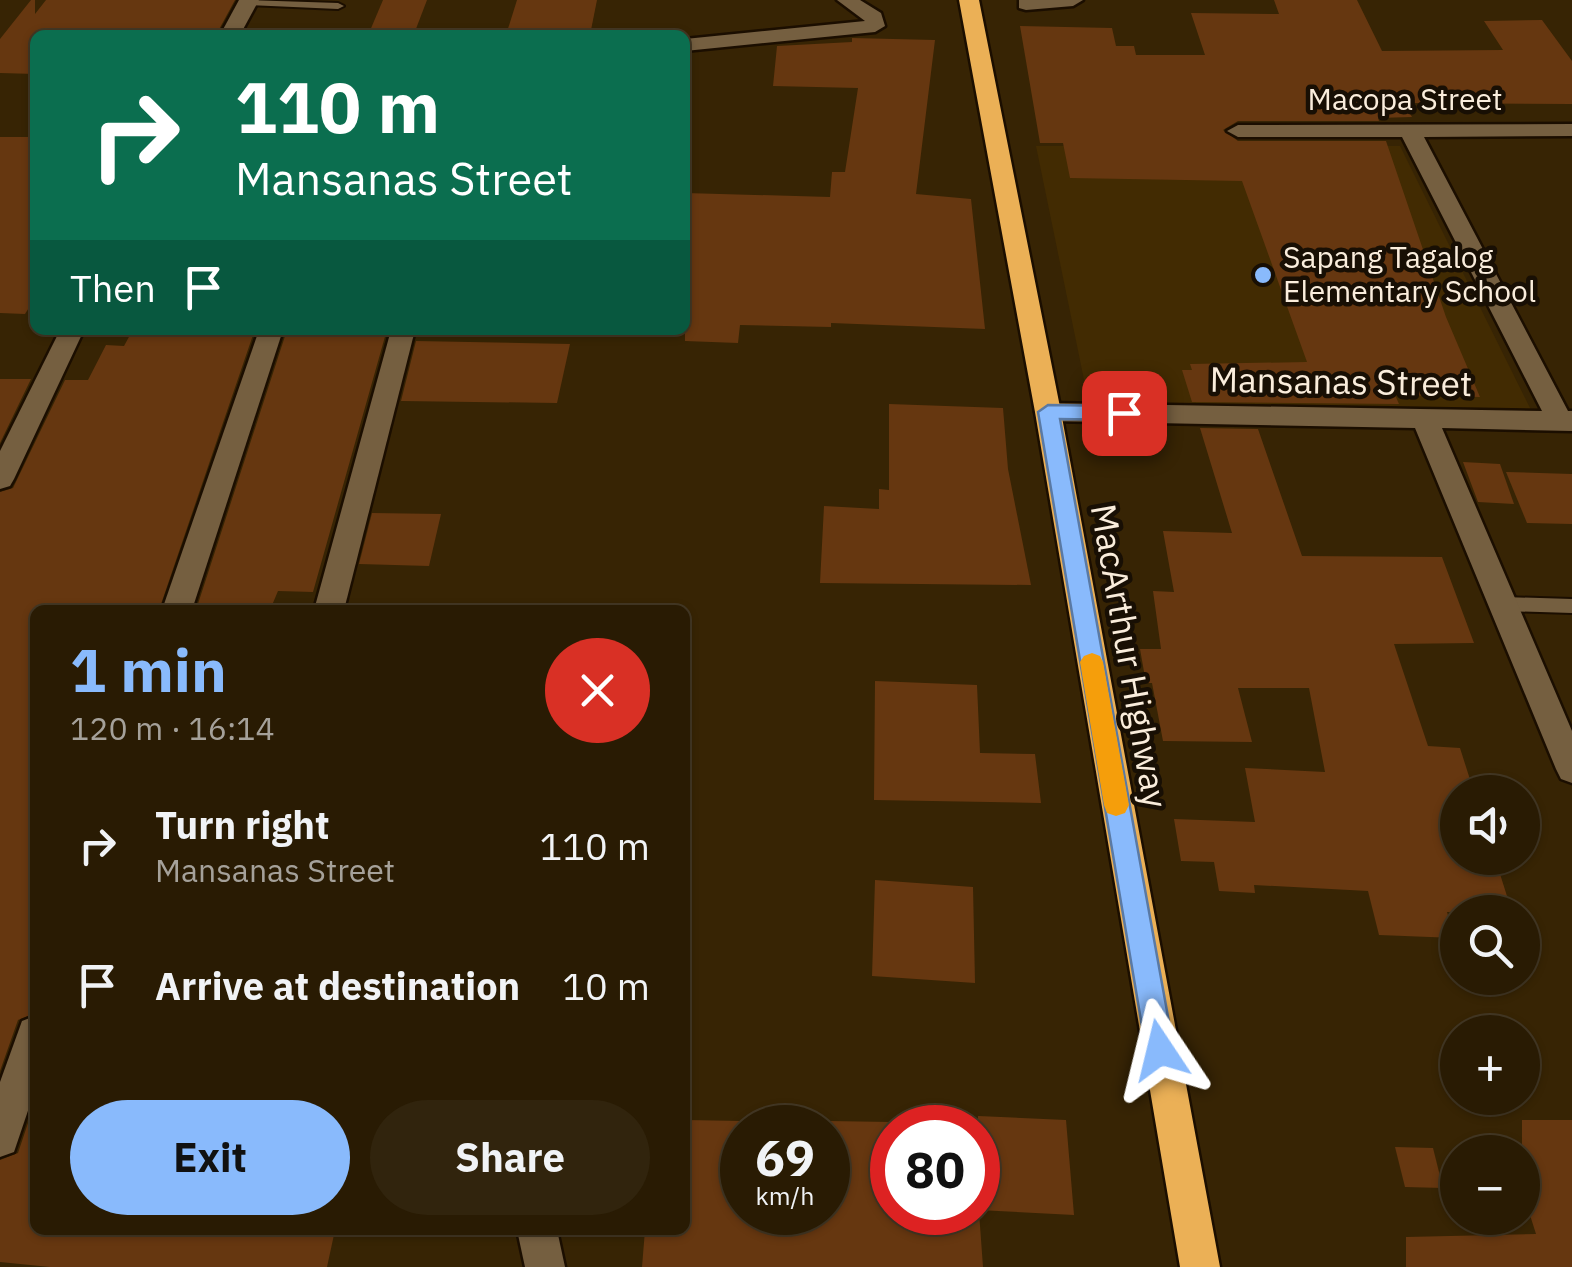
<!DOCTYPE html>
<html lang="en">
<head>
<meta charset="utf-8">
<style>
	body { margin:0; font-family:"IBM Plex Sans",sans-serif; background:#31240d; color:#f1f3f6; height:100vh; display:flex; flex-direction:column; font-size:38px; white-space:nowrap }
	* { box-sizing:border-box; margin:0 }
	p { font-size:32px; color:#a5a19a }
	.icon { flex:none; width:55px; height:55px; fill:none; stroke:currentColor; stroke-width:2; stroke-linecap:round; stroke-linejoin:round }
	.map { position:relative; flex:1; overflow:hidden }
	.panel { position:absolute; left:30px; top:605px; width:660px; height:630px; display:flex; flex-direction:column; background:#291b03; border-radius:15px; box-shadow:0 2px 8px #0004,0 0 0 2px #453925 }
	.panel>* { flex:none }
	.top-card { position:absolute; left:30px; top:30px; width:660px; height:305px; border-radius:15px; box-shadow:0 2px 8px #0004,0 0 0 2px #453925; background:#0b6e4f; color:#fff; overflow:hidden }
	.controls { position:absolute; left:1440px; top:775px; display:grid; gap:20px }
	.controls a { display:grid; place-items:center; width:100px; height:100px; border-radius:50%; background:#291b03; box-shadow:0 2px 8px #0004,0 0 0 2px #453925; font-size:50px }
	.speed { position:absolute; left:720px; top:1105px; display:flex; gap:20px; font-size:50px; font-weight:700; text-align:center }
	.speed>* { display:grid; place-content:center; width:130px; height:130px; border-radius:50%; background:#291b03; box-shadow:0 2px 8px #0004,0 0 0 2px #453925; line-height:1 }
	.speed small { font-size:25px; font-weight:400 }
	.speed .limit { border:15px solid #d22; background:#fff; color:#111 }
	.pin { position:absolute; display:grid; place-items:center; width:85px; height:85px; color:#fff; margin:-42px; border-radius:20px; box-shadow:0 5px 15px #0006 }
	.me { position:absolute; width:110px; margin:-55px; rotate:350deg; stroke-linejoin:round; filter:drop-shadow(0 0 8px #0008) }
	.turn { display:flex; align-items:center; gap:35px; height:210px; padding:0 40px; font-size:45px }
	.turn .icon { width:130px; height:130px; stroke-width:2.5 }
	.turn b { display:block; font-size:70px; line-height:85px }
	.then { display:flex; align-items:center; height:95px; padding:0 40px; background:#0003; gap:20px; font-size:38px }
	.round { display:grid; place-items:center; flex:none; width:105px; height:105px; border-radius:52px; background:#31240d }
	.head { display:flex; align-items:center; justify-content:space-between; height:170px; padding:0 40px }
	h1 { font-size:60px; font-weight:700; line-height:75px; color:#89bafc }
	.cta { display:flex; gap:20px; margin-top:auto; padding:20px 40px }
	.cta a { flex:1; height:115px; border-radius:60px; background:#89bafc; color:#111; font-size:40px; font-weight:700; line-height:115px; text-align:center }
	.cta a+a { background:#31240d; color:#f1f3f6 }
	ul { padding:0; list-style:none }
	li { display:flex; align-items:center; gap:30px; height:140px; padding:0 40px }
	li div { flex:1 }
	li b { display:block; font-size:38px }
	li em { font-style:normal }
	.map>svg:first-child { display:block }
</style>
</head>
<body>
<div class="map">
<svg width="1572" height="1267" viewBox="0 0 1572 1267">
	<rect width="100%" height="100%" fill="#372404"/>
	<polygon fill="#422b02" points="1036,146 1400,146 1533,414 1089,404"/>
	<g fill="#663710">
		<polygon points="31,0 35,0 35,14 46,0 235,0 216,35 35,35 35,74 0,73 0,39"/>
		<polygon points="383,0 427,0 414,34 369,33"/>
		<polygon points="517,0 597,0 590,35 506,35"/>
		<polygon points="1274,0 1357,0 1382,51 1503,50 1484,21 1542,20 1572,61 1572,104 1404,103 1412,117 1378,118 1379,121 1238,121 1223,130 1238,141 1386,141 1446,317 1480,397 1395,395 1399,404 1192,402 1182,370 1192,370 1190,364 1307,362 1242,181 1070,178 1063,143 1040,143 1020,26 1112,28 1116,46 1134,46 1136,55 1205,55 1191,13 1279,14"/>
		<polygon points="852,38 935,40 916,194 971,199 985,329 831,323 831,327 740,325 738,343 685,341 685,193 830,197 832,172 845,172 858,88 773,86 777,46 852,42"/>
		<polygon points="0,137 35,137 35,298 25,314 0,313"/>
		<polygon points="305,330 386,333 313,592 278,591 270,610 196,610 286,333 304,334"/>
		<polygon points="195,331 254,332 159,610 35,610 35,1013 18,1020 0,1071 0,492 13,488 65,380 88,380 106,345 124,346 130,335 192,336"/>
		<polygon points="416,341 570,344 557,403 401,401"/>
		<polygon points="0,379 31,379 0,443"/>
		<polygon points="889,404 1003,408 1008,469 1031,585 820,583 824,506 879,509 879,489 889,490"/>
		<polygon points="1200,428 1258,429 1302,556 1442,557 1474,643 1394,644 1428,746 1460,748 1474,792 1458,792 1458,858 1495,858 1512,912 1447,912 1455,938 1379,935 1368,891 1254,885 1255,893 1219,891 1214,862 1181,861 1174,819 1255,822 1245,768 1325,772 1309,688 1238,688 1252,742 1163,741 1152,683 1146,683 1140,649 1161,649 1153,591 1174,592 1163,531 1232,533"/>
		<polygon points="1463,462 1500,464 1514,504 1478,502"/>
		<polygon points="1506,472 1572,474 1572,524 1527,523"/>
		<polygon points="372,513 441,514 429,566 359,564"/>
		<polygon points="875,681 977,685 980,753 1035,754 1041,803 874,800"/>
		<polygon points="875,880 973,887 975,983 872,976"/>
		<polygon points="35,1102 35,1230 335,1230 327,1267 50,1267 0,1262 0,1160 18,1153"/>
		<polygon points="978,1116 1066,1120 1074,1215 978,1210"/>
		<polygon points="685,1120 742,1121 742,1212 828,1212 828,1121 892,1122 892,1212 979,1212 983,1267 642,1267 645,1230 685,1230"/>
		<polygon points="1522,1120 1572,1120 1572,1267 1406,1267 1406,1237 1536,1234 1522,1190"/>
		<polygon points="1395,1147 1433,1148 1443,1188 1405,1187"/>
	</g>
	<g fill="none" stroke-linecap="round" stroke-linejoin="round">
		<g stroke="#1b0e00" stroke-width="4">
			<g id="lane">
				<polygon points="244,0 338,3 344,6 338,9 248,5 244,4"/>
				<polygon points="1503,597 1572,599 1572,613 1503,611 1497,609 1494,604 1497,599"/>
			</g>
		</g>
		<g stroke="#1b0e00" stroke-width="5">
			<g id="street">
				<polygon points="239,0 259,0 240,35 220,35"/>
				<polygon points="837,0 860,0 881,13 885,26 875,32 685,51 685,39 865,21"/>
				<polygon points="1019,0 1083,0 1073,6 1026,10 1019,8"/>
				<polygon points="1572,124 1572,136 1424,137 1568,411 1572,411 1572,431 1442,428 1572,731 1572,783 1561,779 1556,769 1415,428 1048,421 1039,419 1035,412 1039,405 1048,403 1542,411 1402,137 1238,137 1227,131 1238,125"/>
				<polygon points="60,330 84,330 14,479 10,486 0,489 0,451"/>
				<polygon points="259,330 283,330 192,610 162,610"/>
				<polygon points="391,330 415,330 344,610 314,610"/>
				<polygon points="35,1016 35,1090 14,1152 0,1157 0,1082 22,1021"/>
				<polygon points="517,1230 557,1230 565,1267 525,1267"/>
			</g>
		</g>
		<g stroke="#1b0e00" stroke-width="5">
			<polygon id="highway" points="959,0 979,0 1061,412 1220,1267 1180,1267 1035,412"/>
		</g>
		<use href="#lane" fill="#755f40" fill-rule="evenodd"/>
		<use href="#street" fill="#755f40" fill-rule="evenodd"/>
		<use href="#highway" fill="#ebb056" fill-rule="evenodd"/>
	</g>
	<polygon fill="#89bafc" stroke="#5979a4" stroke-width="2.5" points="1048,405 1124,406 1134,413 1124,420 1060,419 1174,1050 1170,1060 1160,1064 1150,1060 1146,1050 1038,412"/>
	<polygon fill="#f59e0b" points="1092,653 1100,656 1103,662 1129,805 1125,813 1116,816 1107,813 1104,805 1080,662 1084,656"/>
	<circle fill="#89bafc" stroke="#180f04" stroke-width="4" cx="1263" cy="275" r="10"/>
	<g text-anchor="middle" stroke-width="9" stroke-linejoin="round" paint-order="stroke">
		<g font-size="30" fill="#faeddc" stroke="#180f04">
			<text x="1405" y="110">Macopa Street</text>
		</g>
		<g font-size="30" fill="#faeddc" stroke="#180f04" text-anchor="start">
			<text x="1283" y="268">Sapang Tagalog<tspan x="1283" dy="34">Elementary School</tspan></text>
		</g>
		<g font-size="35" fill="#faeddc" stroke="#180f04">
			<text transform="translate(1341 382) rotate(1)" y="12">Mansanas Street</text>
			<text transform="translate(1129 656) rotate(80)" y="12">MacArthur Highway</text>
		</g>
	</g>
</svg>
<div class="controls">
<a><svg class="icon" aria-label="sound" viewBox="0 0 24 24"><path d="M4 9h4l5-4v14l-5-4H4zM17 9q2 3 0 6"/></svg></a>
<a><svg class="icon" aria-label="search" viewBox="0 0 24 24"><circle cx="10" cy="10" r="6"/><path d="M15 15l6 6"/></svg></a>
<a>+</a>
<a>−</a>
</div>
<div class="speed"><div>69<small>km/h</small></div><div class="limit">80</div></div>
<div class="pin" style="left:1124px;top:413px;background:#d93025"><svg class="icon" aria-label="arrive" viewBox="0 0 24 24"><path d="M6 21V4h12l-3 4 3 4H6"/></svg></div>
<svg class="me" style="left:1160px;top:1050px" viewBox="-20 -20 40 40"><path d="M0-17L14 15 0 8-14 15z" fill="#89bafc" stroke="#fff" stroke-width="4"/></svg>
<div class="top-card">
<div class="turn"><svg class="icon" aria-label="right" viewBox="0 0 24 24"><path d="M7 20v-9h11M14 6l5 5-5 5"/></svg><div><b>110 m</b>Mansanas Street</div></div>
<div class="then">Then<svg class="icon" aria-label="arrive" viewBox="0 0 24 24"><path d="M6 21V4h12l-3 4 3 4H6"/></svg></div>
</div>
<section class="panel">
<div class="head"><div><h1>1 min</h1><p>120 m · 16:14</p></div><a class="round" style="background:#d93025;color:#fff"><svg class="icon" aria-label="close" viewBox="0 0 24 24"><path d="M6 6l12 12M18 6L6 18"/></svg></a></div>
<ul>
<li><svg class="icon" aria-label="right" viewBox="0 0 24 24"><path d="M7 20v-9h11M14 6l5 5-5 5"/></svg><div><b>Turn right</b><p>Mansanas Street</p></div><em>110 m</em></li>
<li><svg class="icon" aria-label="arrive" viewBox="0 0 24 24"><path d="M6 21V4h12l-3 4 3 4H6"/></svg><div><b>Arrive at destination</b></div><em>10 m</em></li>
</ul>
<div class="cta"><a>Exit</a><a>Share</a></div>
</section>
</div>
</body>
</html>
